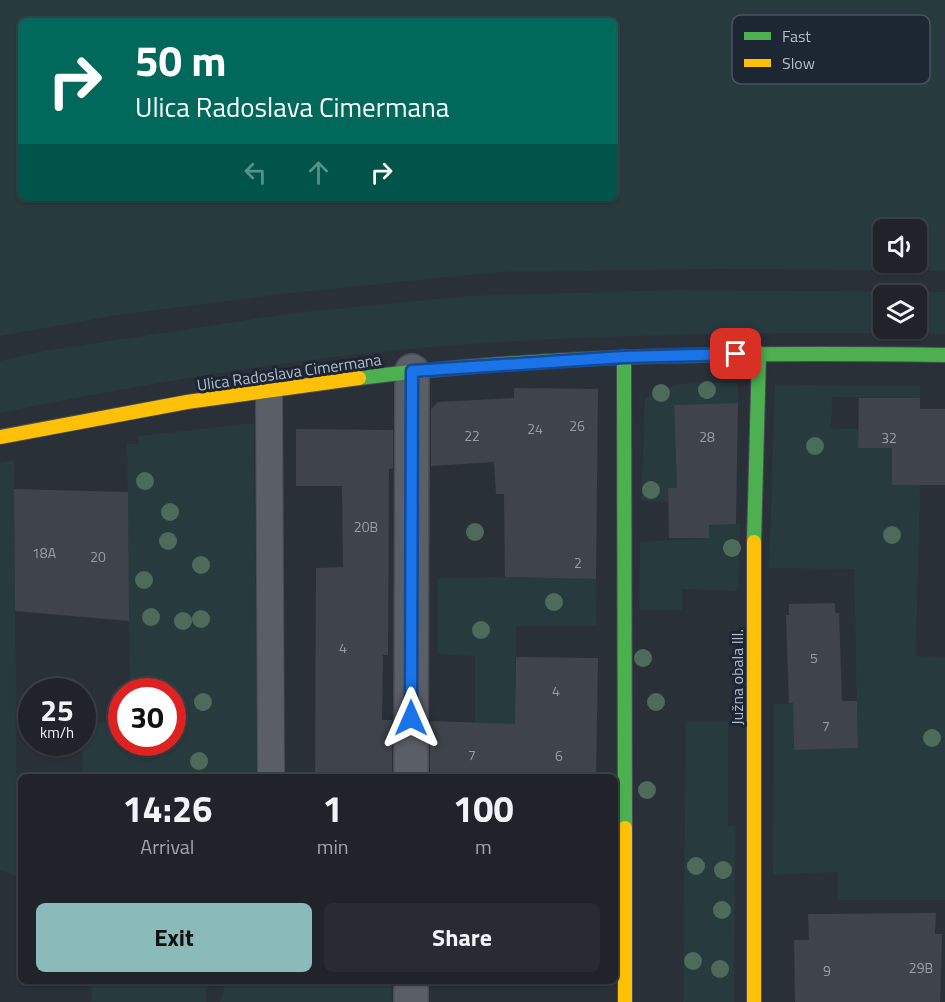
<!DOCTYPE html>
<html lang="en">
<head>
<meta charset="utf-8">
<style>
	body { margin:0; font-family:"Titillium Web",sans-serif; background:#282c32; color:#f1f3f6; height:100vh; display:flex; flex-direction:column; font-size:22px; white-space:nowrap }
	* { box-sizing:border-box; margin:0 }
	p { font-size:20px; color:#a2a4a8 }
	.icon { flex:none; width:33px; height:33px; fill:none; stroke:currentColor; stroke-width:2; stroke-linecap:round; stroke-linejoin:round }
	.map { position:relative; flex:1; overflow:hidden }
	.sheet { position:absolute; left:18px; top:774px; width:600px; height:210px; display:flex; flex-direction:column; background:#20242a; border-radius:9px; box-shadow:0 2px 4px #0004,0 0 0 2px #3d4147 }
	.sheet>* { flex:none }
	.guide { position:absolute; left:18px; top:18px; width:600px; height:183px; border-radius:9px; box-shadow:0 2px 4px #0004,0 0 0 2px #3d4147; background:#00695c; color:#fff; overflow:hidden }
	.controls { position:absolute; left:873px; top:219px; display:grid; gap:12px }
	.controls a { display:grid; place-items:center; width:54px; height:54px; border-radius:9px; background:#20242a; box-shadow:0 2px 4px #0004,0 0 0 2px #3d4147; font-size:30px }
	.speed { position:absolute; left:18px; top:678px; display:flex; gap:12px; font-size:30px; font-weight:700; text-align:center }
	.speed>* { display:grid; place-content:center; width:78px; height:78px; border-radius:50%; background:#20242a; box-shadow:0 2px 4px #0004,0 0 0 2px #3d4147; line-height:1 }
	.speed small { font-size:15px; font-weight:400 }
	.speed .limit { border:9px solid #d22; background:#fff; color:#111 }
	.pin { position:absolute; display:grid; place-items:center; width:51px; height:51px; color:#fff; margin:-26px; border-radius:12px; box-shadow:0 3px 9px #0006 }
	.me { position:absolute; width:66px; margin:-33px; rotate:0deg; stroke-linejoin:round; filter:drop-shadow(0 0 4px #0008) }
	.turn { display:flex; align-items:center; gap:21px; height:126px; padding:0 18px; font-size:27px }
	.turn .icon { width:78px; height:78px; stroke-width:2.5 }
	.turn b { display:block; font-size:42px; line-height:51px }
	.lanes { display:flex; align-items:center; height:57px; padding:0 18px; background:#0003; justify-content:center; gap:30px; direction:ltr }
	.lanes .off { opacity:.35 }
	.eta { display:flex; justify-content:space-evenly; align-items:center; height:102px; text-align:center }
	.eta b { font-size:36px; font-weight:700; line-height:42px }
	.cta { display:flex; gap:12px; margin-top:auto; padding:12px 18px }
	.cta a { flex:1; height:69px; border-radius:9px; background:#8bbbb9; color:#111; font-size:24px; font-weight:700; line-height:69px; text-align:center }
	.cta a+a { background:#282c32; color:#f1f3f6 }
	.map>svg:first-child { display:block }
</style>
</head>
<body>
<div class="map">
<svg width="945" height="1002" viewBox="0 0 945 1002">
	<rect width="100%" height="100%" fill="#2a3038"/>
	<g fill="#273a3e" fill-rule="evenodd">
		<path d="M 0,0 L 945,0 L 945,271 L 721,269 L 498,272 L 281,294 L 118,315 L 0,336 ZM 21,21 L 615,21 L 615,198 L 21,198 ZM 884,230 L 916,230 L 916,262 L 884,262 Z"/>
		<path d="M 675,290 L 945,292 L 945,334 C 778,332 611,333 444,346 C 294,358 147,383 0,413 L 0,361 L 44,351 L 293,313 L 469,296 ZM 884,296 L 916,296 L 916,328 L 884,328 Z"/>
		<path d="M 738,383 L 738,403 L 674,405 L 677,488 L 668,488 L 668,502 L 641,501 L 645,399 C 670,378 706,384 738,383 Z"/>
		<polygon points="775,385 920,386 920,398 832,397 831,428 858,429 858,448 908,448 907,455 892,455 892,485 920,485 916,656 945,657 945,900 838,900 838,872 773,875 774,704 793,703 794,750 858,748 854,569 769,568"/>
		<polygon points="254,423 257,777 82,777 83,723 121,722 122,742 172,742 172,692 130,691 127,444 139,444 139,436"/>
		<polygon points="15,460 14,474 17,876 0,870 0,463"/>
		<polygon points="740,524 738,591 682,589 682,610 639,610 640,542 709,538 709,525"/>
		<polygon points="505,577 596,579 597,626 516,626 515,724 475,723 475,656 438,654 438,578"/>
		<polygon points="686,721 728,721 728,826 735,826 734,1002 683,1002"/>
		<polygon points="92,981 207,981 206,1002 91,1002"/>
		<polygon points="226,981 391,981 392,1002 220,1002"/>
	</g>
	<g fill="#3f444c">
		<polygon points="514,388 598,389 596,579 505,577 504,494 496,494 494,462 431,466 431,409 438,402 514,398"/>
		<polygon points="859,398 920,398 920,409 945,409 945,485 892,485 892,448 858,448"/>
		<polygon points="738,403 736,524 709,525 709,538 669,538 668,488 677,488 674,405"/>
		<polygon points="296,429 393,430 393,468 389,469 388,655 383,655 382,720 392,720 392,777 315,777 316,568 343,567 342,486 296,486"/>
		<polygon points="14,489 128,492 129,621 15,611"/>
		<polygon points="835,603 835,613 839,613 842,701 857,701 858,748 794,750 793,703 789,703 786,615 789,615 789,604"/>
		<polygon points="516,657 598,658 596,777 430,777 430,721 515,724"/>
		<polygon points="936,913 935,934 942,934 940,1002 795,1002 794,940 809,940 808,914"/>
	</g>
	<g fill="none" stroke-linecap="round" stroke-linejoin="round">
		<g stroke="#484c55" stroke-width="28">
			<polyline id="lane" points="269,391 271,777"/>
		</g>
		<g stroke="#484c55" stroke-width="36">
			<g id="street">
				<polyline points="411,777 412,371"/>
				<polyline points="411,1002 411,981"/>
			</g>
		</g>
		<g stroke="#484c55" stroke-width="16">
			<g id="fast">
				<polyline points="624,357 625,828"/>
				<path d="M 359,378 C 554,354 749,352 945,355"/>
				<polyline points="754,542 759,353"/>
			</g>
		</g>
		<g stroke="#484c55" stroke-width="16">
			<g id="slow">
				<polyline points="0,437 187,402 359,378"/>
				<polyline points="625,828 625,1002"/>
				<polyline points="754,1002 754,542"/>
			</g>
		</g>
		<use href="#lane" stroke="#5a5e66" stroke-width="26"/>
		<use href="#street" stroke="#5a5e66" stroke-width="33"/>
		<use href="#fast" stroke="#4caf50" stroke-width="14"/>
		<use href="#slow" stroke="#ffc107" stroke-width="14"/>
	</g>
	<g fill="#4e6a5a">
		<circle cx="707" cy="390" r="9"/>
		<circle cx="661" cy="393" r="9"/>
		<circle cx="815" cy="446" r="9"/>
		<circle cx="145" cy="481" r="9"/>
		<circle cx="651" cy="490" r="9"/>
		<circle cx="170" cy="512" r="9"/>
		<circle cx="475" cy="532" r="9"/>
		<circle cx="892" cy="535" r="9"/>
		<circle cx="168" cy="541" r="9"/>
		<circle cx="732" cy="548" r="9"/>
		<circle cx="201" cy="565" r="9"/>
		<circle cx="144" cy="580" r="9"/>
		<circle cx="554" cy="602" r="9"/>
		<circle cx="151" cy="617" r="9"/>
		<circle cx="201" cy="619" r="9"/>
		<circle cx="183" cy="621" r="9"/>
		<circle cx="481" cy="630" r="9"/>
		<circle cx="643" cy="658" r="9"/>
		<circle cx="203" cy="702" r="9"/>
		<circle cx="656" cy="702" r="9"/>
		<circle cx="932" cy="738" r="9"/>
		<circle cx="199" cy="761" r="9"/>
		<circle cx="647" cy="790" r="9"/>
		<circle cx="696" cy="866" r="9"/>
		<circle cx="723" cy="870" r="9"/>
		<circle cx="722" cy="910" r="9"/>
		<circle cx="693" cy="961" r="9"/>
		<circle cx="720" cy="969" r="9"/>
	</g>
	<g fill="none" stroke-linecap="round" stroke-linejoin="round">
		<g stroke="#114b97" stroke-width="15">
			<polyline id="route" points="411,718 412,371 624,357 736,354"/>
		</g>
		<use href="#route" stroke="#1a73e8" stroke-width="10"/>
	</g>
	<g text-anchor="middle" stroke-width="6" stroke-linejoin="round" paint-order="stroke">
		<g font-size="14" fill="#979eaa">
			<text x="577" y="431">26</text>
			<text x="535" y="434">24</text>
			<text x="472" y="441">22</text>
			<text x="707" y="442">28</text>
			<text x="889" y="443">32</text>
			<text x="366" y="532">20B</text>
			<text x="44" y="558">18A</text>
			<text x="98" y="562">20</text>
			<text x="578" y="568">2</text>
			<text x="343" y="653">4</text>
			<text x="814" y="663">5</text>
			<text x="556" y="696">4</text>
			<text x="826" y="731">7</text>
			<text x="472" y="760">7</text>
			<text x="559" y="761">6</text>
			<text x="921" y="973">29B</text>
			<text x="827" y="976">9</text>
		</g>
		<g font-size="16" fill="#b4bcc9" stroke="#1d2633">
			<text transform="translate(289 372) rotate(-8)" y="6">Ulica Radoslava Cimermana</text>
			<text transform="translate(737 677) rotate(-90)" y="6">Južna obala III.</text>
		</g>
	</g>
	<rect x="732" y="15" width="198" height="69" rx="9" fill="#1d2633" stroke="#4a5360" stroke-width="1.5"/>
	<rect x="744" y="32" width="27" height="8" fill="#4caf50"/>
	<rect x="744" y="59" width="27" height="8" fill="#ffc107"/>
	<g font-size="16" fill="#b4bcc9">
		<text x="782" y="42">Fast</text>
		<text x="782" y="69">Slow</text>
	</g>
</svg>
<div class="controls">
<a><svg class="icon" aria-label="sound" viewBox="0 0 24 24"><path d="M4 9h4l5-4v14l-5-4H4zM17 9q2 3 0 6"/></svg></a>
<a><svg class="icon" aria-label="layers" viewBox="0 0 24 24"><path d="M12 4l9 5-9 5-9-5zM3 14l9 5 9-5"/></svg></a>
</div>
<div class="speed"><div>25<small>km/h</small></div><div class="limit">30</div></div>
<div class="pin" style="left:736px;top:354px;background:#d93025"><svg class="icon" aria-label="arrive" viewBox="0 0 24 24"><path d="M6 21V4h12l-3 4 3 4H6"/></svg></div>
<svg class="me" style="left:411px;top:718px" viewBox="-20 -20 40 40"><path d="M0-17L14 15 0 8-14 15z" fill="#1a73e8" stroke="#fff" stroke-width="4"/></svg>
<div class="guide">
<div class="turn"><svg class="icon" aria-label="right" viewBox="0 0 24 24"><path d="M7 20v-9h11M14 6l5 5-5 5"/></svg><div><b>50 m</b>Ulica Radoslava Cimermana</div></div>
<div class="lanes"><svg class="icon off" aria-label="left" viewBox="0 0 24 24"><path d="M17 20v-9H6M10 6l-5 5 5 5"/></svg><svg class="icon off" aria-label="ahead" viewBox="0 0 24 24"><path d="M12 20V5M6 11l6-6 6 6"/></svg><svg class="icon" aria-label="right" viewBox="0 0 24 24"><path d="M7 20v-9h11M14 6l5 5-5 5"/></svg></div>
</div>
<section class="sheet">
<div class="eta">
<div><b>14:26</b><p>Arrival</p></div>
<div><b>1</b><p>min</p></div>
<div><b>100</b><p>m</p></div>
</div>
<div class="cta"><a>Exit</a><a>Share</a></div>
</section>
</div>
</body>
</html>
